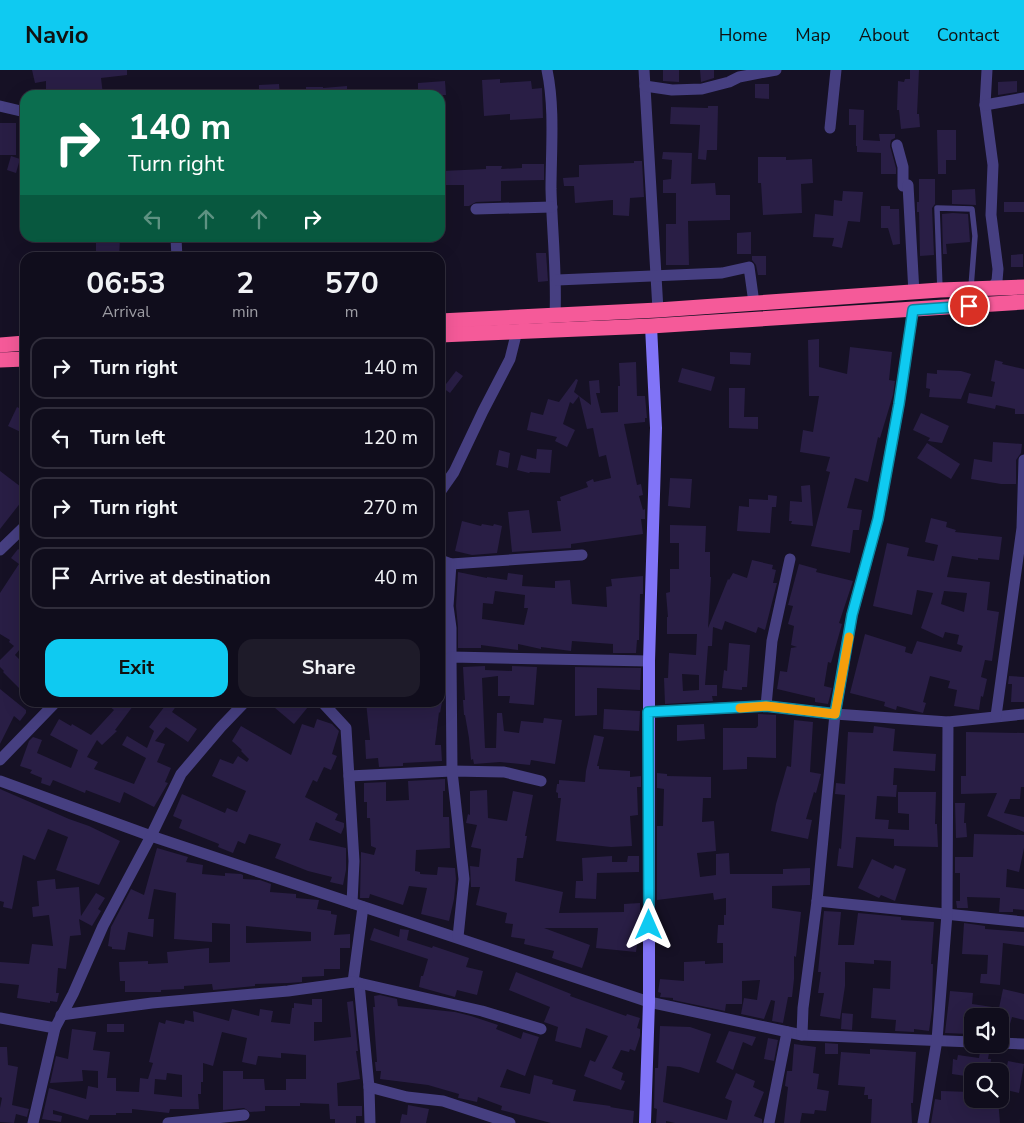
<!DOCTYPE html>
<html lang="en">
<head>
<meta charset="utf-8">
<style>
	body { margin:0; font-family:"Nunito Sans",sans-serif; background:#1e1b29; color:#f1f3f6; height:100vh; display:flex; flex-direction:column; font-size:19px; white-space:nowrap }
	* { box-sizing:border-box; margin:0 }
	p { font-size:16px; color:#9c9ca3 }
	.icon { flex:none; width:28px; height:28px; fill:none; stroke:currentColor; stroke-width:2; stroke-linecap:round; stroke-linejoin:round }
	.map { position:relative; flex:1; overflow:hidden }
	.side { position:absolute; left:20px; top:182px; width:425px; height:455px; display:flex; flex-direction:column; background:#100d1c; border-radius:15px; box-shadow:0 5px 20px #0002,0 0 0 1px #302d3b }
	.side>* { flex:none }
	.hud { position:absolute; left:20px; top:20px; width:425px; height:152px; border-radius:15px; box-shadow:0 5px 20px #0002,0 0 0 1px #302d3b; background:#0b6e4f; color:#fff; overflow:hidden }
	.buttons { position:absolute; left:964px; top:938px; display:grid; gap:10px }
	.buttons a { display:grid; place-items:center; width:45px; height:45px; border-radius:10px; background:#100d1c; box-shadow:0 5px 20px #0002,0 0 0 1px #302d3b; font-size:25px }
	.pin { position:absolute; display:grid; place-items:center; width:42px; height:42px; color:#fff; margin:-21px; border:2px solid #fff; border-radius:50%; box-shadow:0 1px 5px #0007 }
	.me { position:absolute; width:55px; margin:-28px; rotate:0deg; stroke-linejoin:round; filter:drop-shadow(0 0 4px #0008) }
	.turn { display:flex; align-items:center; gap:18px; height:105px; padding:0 25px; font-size:22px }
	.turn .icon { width:65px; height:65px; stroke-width:2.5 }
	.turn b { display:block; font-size:35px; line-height:42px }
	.lanes { display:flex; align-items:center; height:48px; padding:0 25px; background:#0003; justify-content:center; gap:25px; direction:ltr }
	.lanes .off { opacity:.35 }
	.eta { display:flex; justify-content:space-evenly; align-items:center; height:85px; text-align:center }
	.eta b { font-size:30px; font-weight:700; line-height:35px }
	.action { display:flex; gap:10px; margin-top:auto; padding:10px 25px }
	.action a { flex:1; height:58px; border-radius:15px; background:#0fcaf1; color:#111; font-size:20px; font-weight:700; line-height:58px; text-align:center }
	.action a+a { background:#1e1b29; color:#f1f3f6 }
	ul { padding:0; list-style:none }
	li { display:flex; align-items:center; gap:15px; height:62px; margin:0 10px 8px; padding:0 15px; border:2px solid #302d3b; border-radius:15px }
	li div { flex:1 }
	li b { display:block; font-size:19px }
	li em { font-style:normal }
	header { display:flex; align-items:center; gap:30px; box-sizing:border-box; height:70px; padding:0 25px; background:#0fcaf1; color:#111 }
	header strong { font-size:24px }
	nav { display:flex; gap:28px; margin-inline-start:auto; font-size:18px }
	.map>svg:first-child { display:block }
</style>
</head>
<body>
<header>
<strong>Navio</strong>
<nav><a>Home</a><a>Map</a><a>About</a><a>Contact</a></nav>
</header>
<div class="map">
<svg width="1024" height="1053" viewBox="0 0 1024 1053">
	<rect width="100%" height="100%" fill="#161125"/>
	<g fill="#291e45" fill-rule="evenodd">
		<polygon points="32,0 127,0 127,5 101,8 103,25 46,25 46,11 35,13"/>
		<polygon points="663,0 679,0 679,12 663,11"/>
		<polygon points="700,0 714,0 714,8 701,12"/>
		<polygon points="910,0 919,0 917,44 919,44 920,57 901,59 899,40 897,40 898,11 904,12 905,9 910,9"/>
		<polygon points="500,9 500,13 531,11 532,19 542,18 543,48 510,50 510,44 484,46 482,10"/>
		<polygon points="445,11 446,25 418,25 418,13"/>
		<polygon points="1017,11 1017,22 998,25 998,12"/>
		<polygon points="279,14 280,25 259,25 259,15"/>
		<polygon points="755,14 769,14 769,29 755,28"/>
		<polygon points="347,16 347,25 306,25 306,17 323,17 323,18"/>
		<polygon points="708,36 718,36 717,80 707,80 706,90 698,89 700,55 670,54 671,37 708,38"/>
		<polygon points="849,39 864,40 863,70 880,71 879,64 895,64 895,68 891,70 890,76 896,98 896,104 881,104 881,83 857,82 857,76 856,76 856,55 849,55"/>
		<rect x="0" y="53" width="16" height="32"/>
		<polygon points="937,60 956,60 956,90 946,90 946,104 938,104"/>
		<polygon points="663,82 692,83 691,114 715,113 716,125 730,125 730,150 688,151 689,195 666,195 666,154 676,154 676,123 663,123 663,110 671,109 672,90 662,89"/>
		<polygon points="11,86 20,89 16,103 7,100"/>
		<polygon points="758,87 786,87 786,90 812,89 813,113 801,114 802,143 763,145 761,113 758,113"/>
		<polygon points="634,91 642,91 644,127 630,128 629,146 613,145 613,130 575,133 574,116 564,116 563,108 579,107 579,95 634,93"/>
		<polygon points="522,94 544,94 544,110 501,111 501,131 476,132 469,136 464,136 464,115 442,115 442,101 486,99 486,96 502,96 501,99 522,98"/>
		<polygon points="919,109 935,109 935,134 932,138 934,185 920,186 919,142 917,142 917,132 919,132"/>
		<polygon points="975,119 976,135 952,134 952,120"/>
		<polygon points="843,121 863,122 860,152 848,151 842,178 832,176 834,168 813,167 815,144 833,146 834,130 842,131"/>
		<rect x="1004" y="132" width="20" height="10"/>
		<polygon points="881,136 890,136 890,139 899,139 900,174 893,175 888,158 881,158"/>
		<polygon points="953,143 968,144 970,172 946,174 947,184 943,184 942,144"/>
		<polygon points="751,162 751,184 737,184 737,163"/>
		<polygon points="96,168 120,168 119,188 106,188 106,185 96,184"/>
		<polygon points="536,183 546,183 548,211 538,212"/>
		<polygon points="1023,184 1023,197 1011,197 1011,185"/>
		<polygon points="752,186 766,186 766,205 758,205 756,195 752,190"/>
		<polygon points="819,269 819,297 847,304 850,277 892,282 889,310 895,311 893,325 880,368 878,367 868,412 855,408 847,438 862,440 859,460 853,460 850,483 811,476 830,402 826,401 830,387 800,382 803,360 813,362 819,326 809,326 808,270"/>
		<polygon points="730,282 751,283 750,295 730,294"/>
		<polygon points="995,290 1003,292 1002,294 1024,299 1024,344 1015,344 1015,339 996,335 995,339 967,333 969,323 992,327 995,312 991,311"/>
		<polygon points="636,292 637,326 645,326 647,348 645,348 645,352 624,354 637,415 641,414 643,425 639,426 643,440 645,439 645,449 641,449 643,464 571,474 571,478 512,482 508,442 529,440 532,463 561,461 557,431 561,431 560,427 588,417 586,412 593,409 594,412 611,408 606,385 599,387 593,358 587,359 579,326 591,335 589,311 599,310 600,323 596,323 601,343 618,342 618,316 620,316 619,293"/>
		<polygon points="682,298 715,307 711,321 678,312"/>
		<polygon points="937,300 961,301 971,304 961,329 929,327 930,319 926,318 927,303 937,304"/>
		<polygon points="456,301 463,306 450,323 443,318"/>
		<polygon points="576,309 578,310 574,322 579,326 573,334 570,332 563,354 575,360 567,377 555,371 557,367 527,360 531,342 543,345 548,329 559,332"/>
		<polygon points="729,318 745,318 744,347 758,347 758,359 729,358"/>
		<polygon points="17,337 25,341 25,364 8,356"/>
		<polygon points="921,343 949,356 942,373 928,371 930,368 913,360"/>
		<polygon points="993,372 1022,374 1021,383 1016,390 1016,414 1001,414 971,409 974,389 992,392"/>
		<polygon points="927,373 960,394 951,409 917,388"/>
		<polygon points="537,379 552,380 550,403 530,402 529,403 517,400 521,385 536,389"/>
		<polygon points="499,380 510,383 508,398 496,395"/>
		<polygon points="0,401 25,420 25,427 0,459"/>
		<polygon points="670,408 692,409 690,438 668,436"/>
		<polygon points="810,415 813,456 791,454 792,451 789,451 790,431 802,432 801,416"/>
		<polygon points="768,425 777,426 776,437 772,437 770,463 737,461 739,436 749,437 749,429 768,430"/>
		<path d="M 931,448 L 947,452 L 946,457 L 956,460 L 955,462 L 1002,467 L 999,490 L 978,488 L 978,490 L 952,486 L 947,507 L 990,512 L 987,540 L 999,542 L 992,591 L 985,590 L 981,607 L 987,609 L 983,627 L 981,626 L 979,640 L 954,636 L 957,620 L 948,618 L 950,611 L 930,606 L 923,632 L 926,633 L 923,643 L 897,636 L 896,640 L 884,636 L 885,632 L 850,623 L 865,564 L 906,577 L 905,582 L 912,584 L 917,571 L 961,582 L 963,576 L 957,574 L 959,565 L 945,562 L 943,568 L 921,558 L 933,523 L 917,520 L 912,545 L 873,536 L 887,473 L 909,478 L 907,486 L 934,491 L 938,475 L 925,472 ZM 944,521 L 967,523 L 964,542 L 941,534 Z"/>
		<polygon points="462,451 481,456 482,454 493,456 494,454 502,456 497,483 472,485 455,481"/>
		<path d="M 670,455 L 706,456 L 705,482 L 710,482 L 710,507 L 711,507 L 708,558 L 728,509 L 729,510 L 733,503 L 747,508 L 752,490 L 773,495 L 772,499 L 776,500 L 773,513 L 777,513 L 765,560 L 758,557 L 756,563 L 725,551 L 722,560 L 713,557 L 712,576 L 708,576 L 705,615 L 717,615 L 717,626 L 712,626 L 713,631 L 665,634 L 664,608 L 668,608 L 669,583 L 696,585 L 697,564 L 667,564 L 667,547 L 668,547 L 666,523 L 670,522 L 670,499 L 679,499 L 679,473 L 670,473 ZM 682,604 L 699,605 L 699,620 L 683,621 Z"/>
		<polygon points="18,479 25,484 25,573 15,585 25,595 25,624 3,602 4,601 0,597 0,590 14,576 9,572 10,570 0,564 0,523 19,494 11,488"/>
		<polygon points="799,494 817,499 816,502 853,511 839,553 842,554 831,593 828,592 824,616 832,618 828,634 815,632 815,628 777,619 780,601 787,602 791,578 797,577 791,575 794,556 788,554 793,536 788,535"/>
		<path d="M 458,502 L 487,508 L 487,507 L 507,510 L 508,503 L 523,505 L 522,516 L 555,518 L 555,511 L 570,510 L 572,534 L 607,537 L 606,517 L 612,516 L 611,509 L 643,506 L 643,524 L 640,524 L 639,570 L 637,570 L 636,583 L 613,583 L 613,574 L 572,571 L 571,581 L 541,577 L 541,579 L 518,574 L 518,580 L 481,575 L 481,578 L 458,578 L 458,557 L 456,536 ZM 495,521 L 525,525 L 524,538 L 528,538 L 524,555 L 482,549 L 483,533 L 493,534 Z"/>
		<polygon points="729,573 750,575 747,617 742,617 742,620 722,618 724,600 727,601"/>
		<polygon points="485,596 485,600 512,601 512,596 537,597 534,635 509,633 510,626 498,626 498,606 482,608 485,678 496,678 497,643 502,643 504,661 519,663 521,651 543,653 544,648 562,650 555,694 531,690 530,695 500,692 474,694 473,689 471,690 469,668 465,645 464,645 463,630 465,630 463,597"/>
		<polygon points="575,597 641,598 640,620 597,618 597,645 575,646"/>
		<polygon points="1009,606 1024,607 1024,632 1011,632 1012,614 1008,614"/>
		<polygon points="0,619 26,640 26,643 20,651 14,646 0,674"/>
		<polygon points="104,632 136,632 115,660 117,661 102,675 97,670 87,687 98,692 94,699 134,714 146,688 122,675 127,666 147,678 154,661 149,657 168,632 179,632 172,642 197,659 188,672 166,657 155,671 165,674 157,692 171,698 165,712 168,713 154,737 124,722 120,733 86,720 85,723 53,710 50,716 41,713 42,708 30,703 32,700 20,696 29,671 33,667 42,670 37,683 71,698 78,680 50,665 59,649 71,656 72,654 91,665 114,640"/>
		<polygon points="268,632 312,632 294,654"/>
		<polygon points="366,632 442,632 440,643 439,642 435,675 441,675 442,691 403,693 403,696 379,697 378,688 366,689 365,670 370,670"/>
		<polygon points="604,639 640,641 639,661 603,659"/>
		<polygon points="758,644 776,645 776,688 747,687 747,699 723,700 723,658 756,658 758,656"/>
		<polygon points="317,649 332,654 339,661 332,684 337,686 331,700 324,697 317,712 313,710 305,727 338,744 335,750 344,753 344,757 341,764 316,752 309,770 346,778 346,800 343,815 330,812 332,807 308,801 275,788 281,774 249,764 245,774 238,771 233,783 218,777 219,774 179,758 182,750 173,746 182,724 225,743 227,738 237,742 246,721 212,706 220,689 233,694 238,686 247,692 249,689 241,681 242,680 232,671 241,656 291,685 302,654 314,658"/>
		<polygon points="794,650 813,652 810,702 821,704 816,723 814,722 806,749 812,750 808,769 771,761 776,734 787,696 791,697"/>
		<polygon points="704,654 705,669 677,671 677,655"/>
		<polygon points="874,656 895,659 893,681 936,684 935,701 894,698 893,715 897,715 896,727 877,726 875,749 889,750 888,759 909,760 909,744 898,743 898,722 936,722 935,754 937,754 938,777 894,776 894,769 856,767 853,798 837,796 839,778 841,779 845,725 835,724 836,713 845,714 848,662 873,663"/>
		<polygon points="966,662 1024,663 1024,717 1021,717 1020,729 1010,729 1004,743 1024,747 1024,762 987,746 997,723 961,724 961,706 966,706"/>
		<polygon points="594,665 604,667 597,696 599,696 599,699 630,701 630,707 641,706 641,717 637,717 638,745 630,746 632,776 611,777 556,771 561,728 558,728 558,723 556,722 557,714 559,714 559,710 585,712 586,701"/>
		<polygon points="657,703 667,704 667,706 711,707 711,728 703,728 702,752 714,751 716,781 697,783 700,807 716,805 716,784 729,783 730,804 783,804 783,799 810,798 810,815 772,816 772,838 801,842 796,887 794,886 794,909 792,927 788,927 783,953 772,951 775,931 771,930 764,949 741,944 744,928 757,930 760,910 742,911 742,934 726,934 725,941 673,930 673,928 660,927 661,923 658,922 660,909 684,911 684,892 705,891 705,894 723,893 723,873 717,873 718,855 724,855 724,845 726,845 726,828 714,830 713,823 657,830 657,756 663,756 664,719 657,718"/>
		<polygon points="445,709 445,721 443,721 443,747 449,747 450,778 416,780 415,801 420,802 420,804 437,805 438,797 455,798 456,809 454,829 449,851 421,844 427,818 409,816 403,835 370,824 369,828 360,828 361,782 374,785 376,778 371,776 370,748 367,748 367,732 364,732 364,713 386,712 386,731 409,730 408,711"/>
		<polygon points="0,719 69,749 89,756 120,771 99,815 56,800 68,767 48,759 35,790 23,785 12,839 3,837 4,832 0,831"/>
		<polygon points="487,720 488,748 507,751 513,721 533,725 525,766 527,766 523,788 517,788 515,811 563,822 559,843 624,842 624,834 640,833 641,860 639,860 636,882 596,878 598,858 544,858 590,875 582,898 552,888 554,881 524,874 525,869 511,867 513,854 505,853 507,843 476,835 480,817 471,817 470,796 479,797 481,779 471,777 477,755 466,753 468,744 470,745 470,721"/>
		<polygon points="955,733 965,733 964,753 966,753 967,767 956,768"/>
		<polygon points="974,764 1024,765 1024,778 1019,802 1007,799 1006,817 1024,819 1024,840 1013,839 1013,842 999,842 1000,828 967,827 968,838 957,838 956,831 960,831 960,803 955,803 955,787 973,787"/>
		<path d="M 157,778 L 188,787 L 186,792 L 203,795 L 202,804 L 225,806 L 225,803 L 241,804 L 243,805 L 243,809 L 260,810 L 271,814 L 270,822 L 296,824 L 296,828 L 319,830 L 317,839 L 331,841 L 331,844 L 337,845 L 334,865 L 350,864 L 350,878 L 340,878 L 340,899 L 324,899 L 324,906 L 302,907 L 302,912 L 288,913 L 255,914 L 255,916 L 213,920 L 212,914 L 184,916 L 184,919 L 161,920 L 161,922 L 125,922 L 125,911 L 120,911 L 119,892 L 148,891 L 148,894 L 168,893 L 167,882 L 209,878 L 209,893 L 230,892 L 230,854 L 212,853 L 212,872 L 174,869 L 176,823 L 154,819 L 148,849 L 154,849 L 153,867 L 128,862 L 125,880 L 112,879 L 112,877 L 108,876 L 111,857 L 131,819 L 144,825 ZM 246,856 L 311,862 L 311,871 L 246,873 Z"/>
		<polygon points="612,786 612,792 627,792 628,786 639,786 639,802 597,803 596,829 575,828 576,811 583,811 582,788"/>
		<polygon points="872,789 893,799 895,795 906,799 895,831 881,825 879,828 858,818"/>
		<polygon points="55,809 56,819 79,817 81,846 96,823 105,828 98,839 101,841 92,856 79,849 81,865 70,866 66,899 58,898 56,923 59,923 57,932 50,931 50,933 17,928 19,915 0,913 0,892 29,894 32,874 53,876 49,845 33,847 32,837 39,836 37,811"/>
		<polygon points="824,841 841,842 838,875 854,875 858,843 901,847 901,850 934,852 931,894 933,894 932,940 929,961 914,959 914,962 895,961 896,950 871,948 873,918 890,919 891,891 874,890 874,894 845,892 845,916 840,949 820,946 824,923 818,923 821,902 818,902"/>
		<polygon points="964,853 985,856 985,859 1024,862 1024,876 1003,873 1000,915 980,913 981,904 987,904 988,885 962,884"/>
		<polygon points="374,858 399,867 400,859 409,860 407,870 432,878 433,876 469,888 466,897 483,901 477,925 457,920 455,927 419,917 421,906 423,906 428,889 370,870"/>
		<polygon points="516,902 571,924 570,926 626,946 627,944 640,948 637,958 640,959 640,966 635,981 630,979 629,982 621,980 612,998 623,1003 621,1010 625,1011 621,1020 584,1006 590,990 595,992 608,966 586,958 581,978 555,971 558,957 544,952 550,937 509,920"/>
		<polygon points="1003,919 1024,924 1024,950 1012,947 1010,954 1000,951 1000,946 972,946 970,964 945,963 950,921 973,923 972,934 999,938"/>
		<polygon points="380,925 397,929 398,936 455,942 471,946 498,955 496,959 521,969 523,962 539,967 525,1006 507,999 500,1017 530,1024 534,1005 553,1010 552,1014 576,1020 573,1031 611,1036 610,1037 634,1041 633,1053 551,1053 501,1040 502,1036 478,1027 477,1032 459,1028 458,1028 459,1024 428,1015 380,1009 381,1001 376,1001 375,992 377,992 373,937 375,937 374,926"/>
		<path d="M 312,929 L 322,929 L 322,952 L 314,952 L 314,971 L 351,967 L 347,932 L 353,931 L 358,981 L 356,981 L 360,1009 L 337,1013 L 338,1036 L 362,1036 L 362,1046 L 356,1046 L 356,1053 L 335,1053 L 335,1049 L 330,1049 L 329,1034 L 300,1033 L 300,1036 L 265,1036 L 265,1041 L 250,1042 L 244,1038 L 223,1040 L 223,1001 L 243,1001 L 243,1009 L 264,1009 L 265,1020 L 286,1020 L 286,1009 L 306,1009 L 306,985 L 281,983 L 281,988 L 258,986 L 256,995 L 242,992 L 247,968 L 222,962 L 213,996 L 203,993 L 203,1012 L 201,1012 L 201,1024 L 198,1024 L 199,1039 L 170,1039 L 169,1043 L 132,1039 L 132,1043 L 116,1043 L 116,1045 L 90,1045 L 88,1050 L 53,1040 L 53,1044 L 62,1046 L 61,1052 L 42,1049 L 49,1018 L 86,1029 L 88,1016 L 98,1018 L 98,1001 L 82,1000 L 83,1011 L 50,1013 L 56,986 L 68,989 L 72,959 L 96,962 L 93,980 L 110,982 L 107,1008 L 116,1008 L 116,1021 L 139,1022 L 140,1008 L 148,1009 L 153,993 L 149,992 L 159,952 L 165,954 L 166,950 L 184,954 L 185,950 L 194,952 L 193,941 L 229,951 L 232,939 L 259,946 L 260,939 L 273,941 L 271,952 L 290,954 L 292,938 L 294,938 L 294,933 L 312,935 ZM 167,1003 L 182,1005 L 182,1027 L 154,1024 L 155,1009 L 166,1010 Z"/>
		<polygon points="842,943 853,944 852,960 841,959"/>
		<rect x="107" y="954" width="17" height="8"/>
		<polygon points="660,956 690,957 711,964 699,1003 680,997 667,996 663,1032 727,1050 732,1031 725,1028 736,1003 755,1011 753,1017 764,1022 754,1046 762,1049 762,1053 675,1053 666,1051 666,1053 656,1053 657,1039 654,1038 655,998 658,998"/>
		<polygon points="729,961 756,967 752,976 743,972 733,1000 716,992"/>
		<polygon points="768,968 778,970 774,991 764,989"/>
		<polygon points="825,973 838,974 838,984 825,984"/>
		<polygon points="794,974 816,977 813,1003 819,1004 817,1019 829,1021 826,1041 815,1040 814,1044 802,1043 800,1053 784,1053 788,1017 785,1016 786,1008 787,1001 792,1001"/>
		<polygon points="0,977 7,977 8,995 18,997 12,1035 29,1039 27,1047 16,1044 14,1053 0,1052 0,1038 2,1028 0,1027"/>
		<polygon points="870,979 916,982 913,1033 911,1033 912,1053 871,1053 872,1029 868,1029 868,1025 864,1025 865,1017 838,1015 841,982 870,984"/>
		<polygon points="980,982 989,983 988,989 991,989 990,1001 972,1001 972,1007 952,1004 953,989 957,990 958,985 979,988"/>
		<polygon points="1008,991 1024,994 1019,1023 1002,1019"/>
		<polygon points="941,1021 971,1022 971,1029 998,1029 1000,1053 931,1053 935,1029 941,1030"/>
		<polygon points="408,1035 429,1039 426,1053 400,1053 402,1044 407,1045"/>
	</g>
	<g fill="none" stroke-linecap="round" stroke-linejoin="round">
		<polyline stroke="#463f81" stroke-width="5.5" points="940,220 937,138 972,139 975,166 971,217"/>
		<g stroke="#463f81" stroke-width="11">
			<path d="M 547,0 C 555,38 551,80 551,119 C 552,161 557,203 555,245"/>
			<polyline points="644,0 658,240"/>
			<polyline points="987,0 985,35 993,95 991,145 998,199 997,211 991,219"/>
			<polyline points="645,16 672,20 702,19 729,12 739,7 776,0"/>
			<polyline points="985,35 1024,28"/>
			<polyline points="0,36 25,42"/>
			<polyline points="830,58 836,0"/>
			<polyline points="897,75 903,97 903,116"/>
			<polyline points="908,115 914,223"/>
			<polyline points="476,139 552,137"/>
			<polyline points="176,168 177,188"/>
			<polyline points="557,210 722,203 749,197 754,233"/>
			<polyline points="440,422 454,402 483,341 510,289 517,261"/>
			<polyline points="0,480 25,456"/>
			<polyline points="440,490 451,494 582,485"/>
			<polyline points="451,587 451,558 448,536 451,494"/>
			<polyline points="322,632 346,658 354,791 352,833"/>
			<polyline points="766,636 772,571 790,489"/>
			<polyline points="648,642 766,636 835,644 948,652 1024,644"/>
			<polyline points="996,646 1022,458 1024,390"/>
			<polyline points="0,690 56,632"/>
			<polyline points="349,706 452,701 504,702 541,711"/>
			<polyline points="0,711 151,766 649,932 802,965 972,972"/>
			<polyline points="817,831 1024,852"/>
			<polyline points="363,837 353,912 359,913 369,1017 370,1053"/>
			<polyline points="458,867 464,809 452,701 451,587 649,591"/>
			<polyline points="359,913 482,941 541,959"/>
			<polyline points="61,945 152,933 288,921 353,912"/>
			<polyline points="0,948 55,958"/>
			<polyline points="802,965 803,938 817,831 835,644 852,545 878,449 899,334 913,240"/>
			<polyline points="1000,973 1024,974"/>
			<polyline points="369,1017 407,1027 443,1031 510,1053"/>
			<polyline points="33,1053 55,958 73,924 103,856 151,766 181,704 221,657 245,632"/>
			<polyline points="168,1053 244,1045"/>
			<polyline points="769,1053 787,962"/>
			<polyline points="923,1053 937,970 947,844 948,652"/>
		</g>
		<polyline stroke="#8174f7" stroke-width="12" points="645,1053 649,932 649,591 656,358 651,256"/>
		<g stroke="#f55a99" stroke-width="15">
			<polyline points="440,251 658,240 940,220 1024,217"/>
			<polyline points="440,265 651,256 1024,232"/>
			<polyline points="0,275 25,273"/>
			<polyline points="0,290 25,289"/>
		</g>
	</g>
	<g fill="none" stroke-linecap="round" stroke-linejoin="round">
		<g stroke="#0a839d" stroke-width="12">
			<polyline id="route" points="649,855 648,642 766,636 835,644 852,545 878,449 899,334 913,240 969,236"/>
		</g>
		<use href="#route" stroke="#0fcaf1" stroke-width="9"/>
		<polyline stroke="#f59e0b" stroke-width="9" points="740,638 766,636 835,644 849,567"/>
	</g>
</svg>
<div class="buttons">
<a><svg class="icon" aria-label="sound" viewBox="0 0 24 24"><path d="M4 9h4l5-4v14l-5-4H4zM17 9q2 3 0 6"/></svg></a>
<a><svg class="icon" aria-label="search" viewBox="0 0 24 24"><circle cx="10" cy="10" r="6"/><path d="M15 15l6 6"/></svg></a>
</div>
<div class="pin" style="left:969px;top:236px;background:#d93025"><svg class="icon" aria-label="arrive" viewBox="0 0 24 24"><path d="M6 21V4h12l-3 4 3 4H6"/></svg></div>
<svg class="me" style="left:649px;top:855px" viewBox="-20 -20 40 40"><path d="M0-17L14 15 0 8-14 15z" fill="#0fcaf1" stroke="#fff" stroke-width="4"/></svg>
<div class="hud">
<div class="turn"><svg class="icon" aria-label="right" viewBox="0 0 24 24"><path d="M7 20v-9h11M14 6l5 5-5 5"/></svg><div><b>140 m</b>Turn right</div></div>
<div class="lanes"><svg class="icon off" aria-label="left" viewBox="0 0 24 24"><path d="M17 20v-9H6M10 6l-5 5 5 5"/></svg><svg class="icon off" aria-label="ahead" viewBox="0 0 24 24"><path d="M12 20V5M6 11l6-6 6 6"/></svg><svg class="icon off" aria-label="ahead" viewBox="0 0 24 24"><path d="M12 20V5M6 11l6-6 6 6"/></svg><svg class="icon" aria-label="right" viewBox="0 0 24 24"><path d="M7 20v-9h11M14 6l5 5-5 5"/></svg></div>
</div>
<section class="side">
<div class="eta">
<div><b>06:53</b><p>Arrival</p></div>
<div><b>2</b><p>min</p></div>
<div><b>570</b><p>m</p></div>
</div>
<ul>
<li><svg class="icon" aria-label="right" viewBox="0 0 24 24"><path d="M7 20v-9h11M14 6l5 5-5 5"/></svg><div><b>Turn right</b></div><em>140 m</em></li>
<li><svg class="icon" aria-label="left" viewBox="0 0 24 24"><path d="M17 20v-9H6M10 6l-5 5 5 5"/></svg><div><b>Turn left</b></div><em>120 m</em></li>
<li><svg class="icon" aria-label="right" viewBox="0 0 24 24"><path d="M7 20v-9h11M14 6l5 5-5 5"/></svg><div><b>Turn right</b></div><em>270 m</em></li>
<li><svg class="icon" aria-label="arrive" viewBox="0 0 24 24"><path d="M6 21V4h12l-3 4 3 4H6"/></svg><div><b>Arrive at destination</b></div><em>40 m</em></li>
</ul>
<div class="action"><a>Exit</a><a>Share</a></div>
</section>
</div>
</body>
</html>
